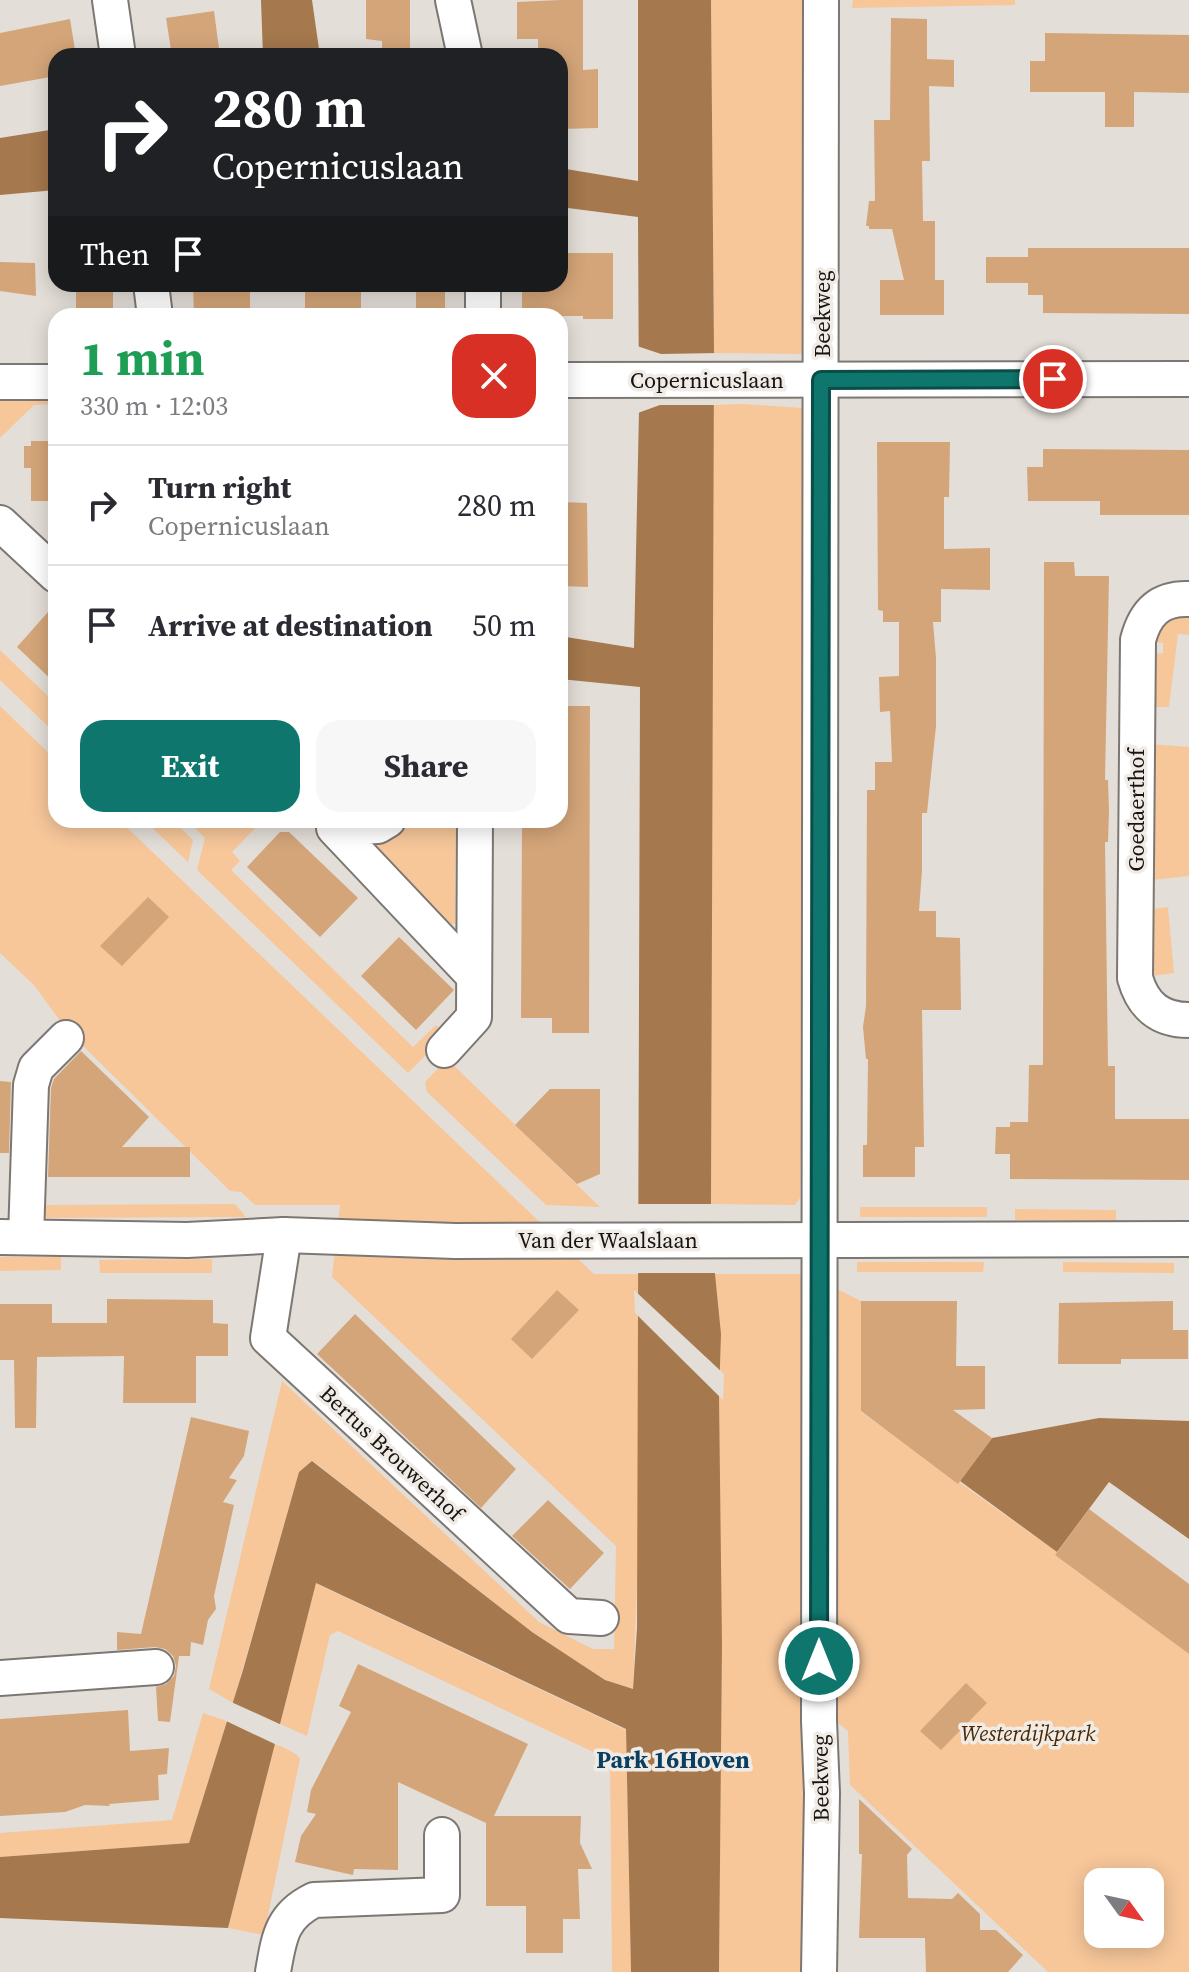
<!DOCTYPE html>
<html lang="en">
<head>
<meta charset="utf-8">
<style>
	body { margin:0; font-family:"Source Serif 4",serif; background:#f7f7f7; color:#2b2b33; height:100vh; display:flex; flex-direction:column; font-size:30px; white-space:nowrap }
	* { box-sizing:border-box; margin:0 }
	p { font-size:26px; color:#7c7c81 }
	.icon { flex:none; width:44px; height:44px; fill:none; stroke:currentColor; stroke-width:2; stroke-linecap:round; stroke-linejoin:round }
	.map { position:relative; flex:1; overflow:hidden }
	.panel { position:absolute; left:48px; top:308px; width:520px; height:520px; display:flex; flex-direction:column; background:#fff; border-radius:24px; box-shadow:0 4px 20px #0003 }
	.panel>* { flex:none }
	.hud { position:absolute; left:48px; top:48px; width:520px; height:244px; border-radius:24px; box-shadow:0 4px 20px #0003; background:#202124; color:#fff; overflow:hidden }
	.needle { width:52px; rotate:123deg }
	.controls { position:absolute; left:1084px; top:1868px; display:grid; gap:16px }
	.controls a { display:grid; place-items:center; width:80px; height:80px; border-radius:16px; background:#fff; box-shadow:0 4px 20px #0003; font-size:40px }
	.pin { position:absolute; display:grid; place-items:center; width:68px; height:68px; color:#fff; margin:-34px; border:4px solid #fff; border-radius:50%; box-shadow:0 2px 8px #0007 }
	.me { position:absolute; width:88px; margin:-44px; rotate:0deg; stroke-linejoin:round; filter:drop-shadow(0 0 6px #0008) }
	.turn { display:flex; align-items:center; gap:28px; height:168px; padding:0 32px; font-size:36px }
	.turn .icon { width:104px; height:104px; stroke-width:2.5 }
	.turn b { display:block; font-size:56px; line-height:68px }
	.then { display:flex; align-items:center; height:76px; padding:0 32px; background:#0003; gap:16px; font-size:30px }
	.round { display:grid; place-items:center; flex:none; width:84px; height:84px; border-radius:24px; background:#f7f7f7 }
	.head { display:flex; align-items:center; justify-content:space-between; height:136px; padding:0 32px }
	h1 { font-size:48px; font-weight:700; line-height:60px; color:#1e9e55 }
	.button { display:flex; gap:16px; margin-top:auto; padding:16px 32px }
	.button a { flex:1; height:92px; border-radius:24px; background:#0f766e; color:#fff; font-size:32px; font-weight:700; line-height:92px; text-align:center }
	.button a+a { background:#f7f7f7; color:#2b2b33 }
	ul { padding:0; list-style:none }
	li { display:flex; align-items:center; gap:24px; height:120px; padding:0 32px; border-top:2px solid #e1e1e2 }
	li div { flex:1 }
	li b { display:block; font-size:30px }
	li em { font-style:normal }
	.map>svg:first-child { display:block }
</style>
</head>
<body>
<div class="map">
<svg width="1189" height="1972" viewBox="0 0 1189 1972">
	<rect width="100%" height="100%" fill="#e4ded8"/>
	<g fill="#f7c79a" fill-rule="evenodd">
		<polygon points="711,0 807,0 806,351 800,354 714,353"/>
		<polygon points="853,0 1015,0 1015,5 852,8"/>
		<polygon points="0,397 56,397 56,404 34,405 0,438"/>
		<polygon points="743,404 803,408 805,412 806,890 800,1198 795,1205 711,1204 713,405"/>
		<polygon points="1189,612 1189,635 1178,634 1169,707 1151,707 1153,654 1163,653 1163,643 1152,642 1154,623"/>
		<polygon points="0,650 56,704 56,734 0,680"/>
		<path d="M 0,706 L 56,760 L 56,820 L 119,820 L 594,1274 L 807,1274 L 861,1301 L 861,1412 L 1057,1552 L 1055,1555 L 1189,1654 L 1189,1972 L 1048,1972 L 850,1785 L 848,1731 L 806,1698 L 805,1972 L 719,1972 L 722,1630 L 638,1564 L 633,1689 L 605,1680 L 532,1632 L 313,1461 L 299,1472 L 233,1703 L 209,1689 L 282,1381 L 539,1622 L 593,1649 L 614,1649 L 616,1546 L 332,1277 L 340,1205 L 255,1205 L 241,1192 L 230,1191 L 66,1029 L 34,985 L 0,953 ZM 1098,1882 L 1150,1882 L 1150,1934 L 1098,1934 Z"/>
		<polygon points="1151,744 1189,747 1189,876 1152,880"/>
		<polygon points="144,820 172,820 193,840 188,862"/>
		<polygon points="187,820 263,820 232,852 240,861 231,870 413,1047 436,1025 439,1028 459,1010 465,1016 408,1073 197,870 205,838"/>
		<polygon points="413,820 456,820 455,923 451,925 370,848 372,835 391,832"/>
		<polygon points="1168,907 1174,973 1152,976 1152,909"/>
		<polygon points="447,1059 600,1207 546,1205 427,1092 425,1082"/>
		<polygon points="235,1204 246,1217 34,1218 34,1205"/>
		<rect x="860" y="1207" width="127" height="10"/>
		<polygon points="1015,1209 1116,1210 1116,1221 1015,1220"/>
		<polygon points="0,1257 61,1257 61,1270 0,1271"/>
		<polygon points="212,1259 212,1273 100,1273 99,1260"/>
		<polygon points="857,1262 984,1262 983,1272 857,1272"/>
		<polygon points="1063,1262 1174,1263 1174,1273 1063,1272"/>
		<polygon points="315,1583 626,1730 631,1972 612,1972 610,1760 338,1631 330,1635 307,1736 280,1724"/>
		<polygon points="203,1713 227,1721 189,1843 0,1857 0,1833 172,1820"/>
		<polygon points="275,1743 296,1754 300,1759 264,1935 228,1928"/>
	</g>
	<g fill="#a5784d">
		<polygon points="261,0 312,0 320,56 263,56"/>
		<polygon points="638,0 711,0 714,353 711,1204 712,1244 721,1334 719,1396 722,1645 719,1972 631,1972 626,1729 316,1583 228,1928 0,1918 0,1857 189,1843 243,1670 299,1472 312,1461 532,1632 605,1680 633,1689 637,1628 640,687 560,679 560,636 634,648 639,411 638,217 560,207 560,168 638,181"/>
		<polygon points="56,129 56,190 0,195 0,138"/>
		<polygon points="1099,1418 1189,1421 1189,1539 1109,1482 1057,1552 960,1481 992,1438"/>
	</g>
	<g fill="#e4ded8">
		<polygon points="634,345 661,354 718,353 717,405 660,405 635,414"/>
		<polygon points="635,1204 715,1204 716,1244 721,1273 635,1273"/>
		<polygon points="634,1290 724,1374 723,1400 635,1313"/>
		<polygon points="229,1701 284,1726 279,1746 224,1720"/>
	</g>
	<g fill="#d4a579">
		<polygon points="366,0 410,0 410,56 382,56 382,41 366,39"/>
		<polygon points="560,0 583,0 583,70 598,69 598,128 560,129 560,56 538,56 538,39 517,39 517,2"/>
		<polygon points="214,11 220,56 172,56 166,18"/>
		<polygon points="891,18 927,19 927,59 954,60 954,87 929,86 930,161 922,161 923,221 935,221 935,280 944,280 944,315 880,315 880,280 904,280 892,229 869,229 869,226 866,226 869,201 875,201 874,120 890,120"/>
		<polygon points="70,19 76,56 56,56 56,76 0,86 0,33"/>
		<polygon points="1045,33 1189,35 1189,93 1134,92 1134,127 1105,127 1105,92 1030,92 1030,61 1045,61"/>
		<polygon points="1028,248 1189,248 1189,314 1043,313 1043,295 1028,295 1028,283 986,283 986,257 1028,257"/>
		<polygon points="567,253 613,253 613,319 583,319 583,316 522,316 522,284 560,284 560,264 568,264"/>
		<polygon points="0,262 35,263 36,296 0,291"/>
		<polygon points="76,284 106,284 105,288 113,289 113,313 106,313 106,316 76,316"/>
		<polygon points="193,284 250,284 250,316 194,316"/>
		<rect x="305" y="284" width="56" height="32"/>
		<rect x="416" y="284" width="29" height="32"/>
		<polygon points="31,441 56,441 56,501 31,501 31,468 24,468 24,446 31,446"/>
		<polygon points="877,442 950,442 949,497 944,497 944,549 990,548 990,590 941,589 941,622 933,622 936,658 936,726 927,813 922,813 922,870 919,911 936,911 936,937 960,938 961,1010 922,1010 924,1147 915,1147 915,1177 863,1177 863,1145 867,1145 868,1059 866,1059 863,1027 866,1006 867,790 875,790 875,762 892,762 890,711 880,712 879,677 899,676 899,622 883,622 883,611 878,610"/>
		<polygon points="1043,449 1189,450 1189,515 1100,515 1100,501 1028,501 1027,467 1043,467"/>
		<polygon points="560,502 587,503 588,587 560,586"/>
		<polygon points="1044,562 1074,562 1075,576 1109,576 1105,780 1108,780 1109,811 1108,842 1105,842 1108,1066 1115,1066 1115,1119 1189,1119 1189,1180 1010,1179 1010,1154 995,1154 996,1127 1010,1127 1010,1122 1028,1122 1029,1065 1043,1065"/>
		<polygon points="56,603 56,684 17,647"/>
		<polygon points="560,706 590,706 589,1033 552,1033 552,1018 521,1018 522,820 560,820"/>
		<polygon points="280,832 289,832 358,898 320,937 247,867"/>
		<polygon points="148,897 169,917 122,966 100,946"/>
		<polygon points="399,937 454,990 416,1030 361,976"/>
		<polygon points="81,1051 149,1117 122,1147 190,1147 190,1177 48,1177 51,1088 54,1079"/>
		<polygon points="0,1081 11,1082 9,1153 0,1153"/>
		<polygon points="550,1089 600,1089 600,1174 577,1184 515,1125"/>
		<polygon points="557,1290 579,1310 532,1359 511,1339"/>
		<polygon points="107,1299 213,1300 213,1323 228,1324 228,1356 196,1356 196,1403 123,1403 124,1356 37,1357 36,1428 15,1428 14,1360 0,1360 0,1304 52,1304 52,1323 107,1323"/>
		<polygon points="861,1301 957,1301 956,1366 985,1366 985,1409 953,1410 992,1438 958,1484 861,1411"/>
		<polygon points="1173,1301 1173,1330 1188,1330 1188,1359 1121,1359 1121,1364 1058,1364 1059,1303"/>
		<polygon points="355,1314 516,1469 481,1508 317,1354"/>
		<polygon points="191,1417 249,1431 244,1456 229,1478 237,1480 223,1502 234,1505 214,1596 216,1609 208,1620 203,1645 191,1642 190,1656 179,1656 170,1722 158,1721 156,1687 166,1684 174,1676 176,1666 173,1656 165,1649 155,1647 117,1650 117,1632 141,1634"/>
		<polygon points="548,1500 604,1553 570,1589 512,1536"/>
		<polygon points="1089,1509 1189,1584 1189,1654 1055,1555"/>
		<polygon points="358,1664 528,1744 494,1816 581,1816 580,1843 592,1869 578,1869 580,1919 563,1919 563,1953 526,1953 526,1906 486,1906 486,1823 398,1782 398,1870 354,1869 353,1875 295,1862 301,1836 316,1814 307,1812 311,1790 351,1712 339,1706"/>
		<polygon points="966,1683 987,1703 941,1750 920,1731"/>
		<polygon points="128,1710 130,1751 169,1748 167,1774 158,1775 159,1800 109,1804 110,1806 85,1805 65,1812 0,1816 0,1719"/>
		<polygon points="859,1799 912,1849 907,1855 908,1898 952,1899 958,1893 980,1914 980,1930 996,1930 1023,1955 1008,1972 926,1972 925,1938 859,1938 862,1854 859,1854"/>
	</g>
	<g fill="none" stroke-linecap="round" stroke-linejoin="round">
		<g stroke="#7c7772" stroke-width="38">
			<g id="street">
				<polyline points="110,0 118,56"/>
				<polyline points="453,0 465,56"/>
				<polyline points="151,284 155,316"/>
				<polyline points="483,316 483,284"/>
				<polyline points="560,380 1189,379"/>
				<polyline points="0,382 56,382"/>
				<polyline points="0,523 56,575"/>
				<path d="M 1189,599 C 1159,598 1145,613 1138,640 L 1135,978 C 1143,1006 1160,1020 1189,1020"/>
				<polyline points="388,820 378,826 334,828 473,975"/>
				<polyline points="444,1050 474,1017 475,820"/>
				<polyline points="284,1235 268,1338 569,1616 601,1618"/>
				<polyline points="0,1237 187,1240 284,1235 455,1241 1189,1239"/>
				<polyline points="26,1237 31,1085 36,1068 66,1038"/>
				<polyline points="0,1678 156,1667"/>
				<path d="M 273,1972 C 279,1938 281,1916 314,1900 L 442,1895 L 442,1835"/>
				<polyline points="819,1972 822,1793 819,1721 821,0"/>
			</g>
		</g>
		<use href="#street" stroke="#fff" stroke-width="34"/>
	</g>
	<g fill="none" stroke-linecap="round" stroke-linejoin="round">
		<g stroke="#0a4d48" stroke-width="20">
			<polyline id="route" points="819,1661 821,380 1053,379"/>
		</g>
		<use href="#route" stroke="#0f766e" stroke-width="14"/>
	</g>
	<g text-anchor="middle" stroke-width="7" stroke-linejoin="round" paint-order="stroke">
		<g font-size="22" fill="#161412" stroke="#f1ebe6">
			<text transform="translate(822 314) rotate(-90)" y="8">Beekweg</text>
			<text x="707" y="388">Copernicuslaan</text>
			<text transform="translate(1136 810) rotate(-90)" y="8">Goedaerthof</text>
			<text x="608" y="1248">Van der Waalslaan</text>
			<text transform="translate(392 1453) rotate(43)" y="8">Bertus Brouwerhof</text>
			<text transform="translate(820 1778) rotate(-91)" y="8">Beekweg</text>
		</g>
		<g font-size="22" font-style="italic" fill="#472803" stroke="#f1ebe6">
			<text x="1028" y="1741">Westerdijkpark</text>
		</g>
		<g font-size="24" font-weight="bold" fill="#0a3f62" stroke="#f1ebe6">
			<text x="673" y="1768">Park 16Hoven</text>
		</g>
	</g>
</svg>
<div class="controls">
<a><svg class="needle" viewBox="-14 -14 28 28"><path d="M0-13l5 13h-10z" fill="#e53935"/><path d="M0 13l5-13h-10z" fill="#7c7c81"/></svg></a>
</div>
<div class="pin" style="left:1053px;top:379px;background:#d93025"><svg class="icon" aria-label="arrive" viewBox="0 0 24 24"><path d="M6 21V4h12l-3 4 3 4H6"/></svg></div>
<svg class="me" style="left:819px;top:1661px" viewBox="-20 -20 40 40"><circle r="17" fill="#0f766e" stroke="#fff" stroke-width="3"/><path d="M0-11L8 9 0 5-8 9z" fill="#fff"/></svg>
<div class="hud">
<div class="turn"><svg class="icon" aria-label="right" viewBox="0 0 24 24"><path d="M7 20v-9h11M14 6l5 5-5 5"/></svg><div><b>280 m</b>Copernicuslaan</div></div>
<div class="then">Then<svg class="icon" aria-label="arrive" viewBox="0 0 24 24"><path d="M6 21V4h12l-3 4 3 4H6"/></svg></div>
</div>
<section class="panel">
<div class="head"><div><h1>1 min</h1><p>330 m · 12:03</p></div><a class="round" style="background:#d93025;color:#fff"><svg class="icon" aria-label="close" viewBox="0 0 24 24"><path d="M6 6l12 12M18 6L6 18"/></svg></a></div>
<ul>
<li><svg class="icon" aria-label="right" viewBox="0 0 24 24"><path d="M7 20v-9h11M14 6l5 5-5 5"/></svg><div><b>Turn right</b><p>Copernicuslaan</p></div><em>280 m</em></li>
<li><svg class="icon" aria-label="arrive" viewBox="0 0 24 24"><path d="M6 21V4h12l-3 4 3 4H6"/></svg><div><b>Arrive at destination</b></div><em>50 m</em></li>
</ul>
<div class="button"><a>Exit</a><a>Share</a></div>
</section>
</div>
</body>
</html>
